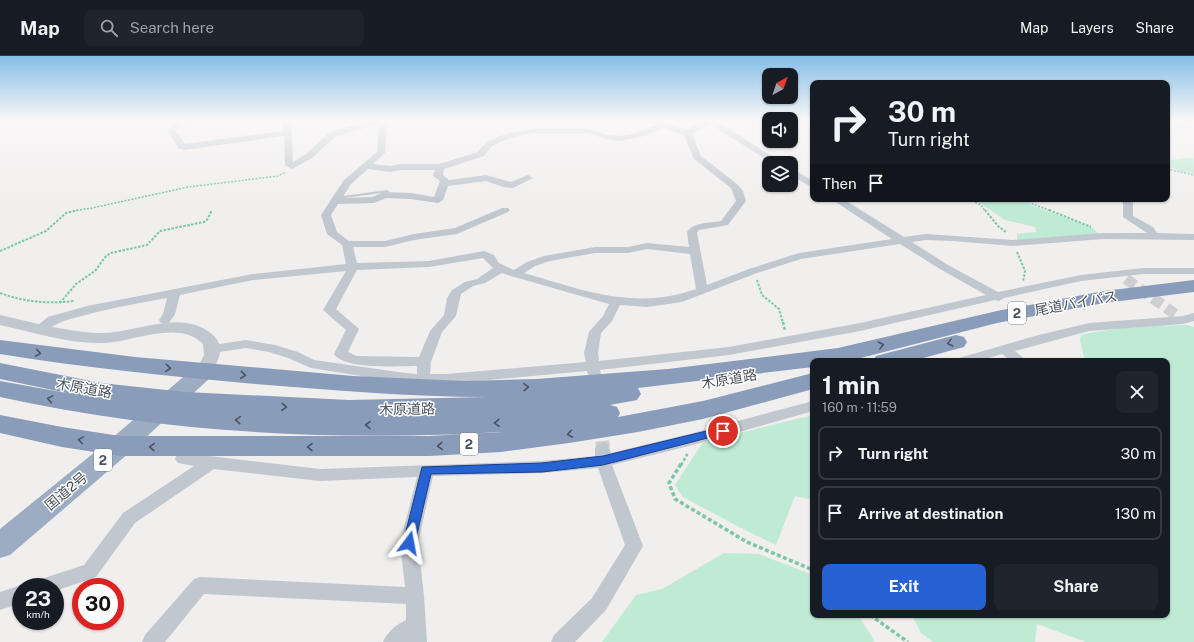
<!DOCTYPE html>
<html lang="en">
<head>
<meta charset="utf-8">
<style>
	body { margin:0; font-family:"Public Sans","Noto Sans JP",sans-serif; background:#20242c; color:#f1f3f6; height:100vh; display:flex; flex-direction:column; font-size:15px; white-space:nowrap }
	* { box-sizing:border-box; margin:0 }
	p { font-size:13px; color:#9ea1a6 }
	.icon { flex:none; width:22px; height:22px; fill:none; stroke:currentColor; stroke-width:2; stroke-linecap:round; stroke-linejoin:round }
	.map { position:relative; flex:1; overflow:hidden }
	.details { position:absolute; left:810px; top:302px; width:360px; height:260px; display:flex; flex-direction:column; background:#171b24; border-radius:8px; box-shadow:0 1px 3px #0004 }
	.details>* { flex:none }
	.guide { position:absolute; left:810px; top:24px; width:360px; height:122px; border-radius:8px; box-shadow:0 1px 3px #0004; background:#171b24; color:#f1f3f6; overflow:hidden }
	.needle { width:26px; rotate:40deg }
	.buttons { position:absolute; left:762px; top:12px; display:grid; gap:8px }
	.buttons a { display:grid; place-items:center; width:36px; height:36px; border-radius:8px; background:#171b24; box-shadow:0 1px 3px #0004; font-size:20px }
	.speed { position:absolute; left:12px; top:522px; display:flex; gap:8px; font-size:20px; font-weight:700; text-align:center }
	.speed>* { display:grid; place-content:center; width:52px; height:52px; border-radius:50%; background:#171b24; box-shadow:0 1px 3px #0004; line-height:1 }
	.speed small { font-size:10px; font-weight:400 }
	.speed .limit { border:6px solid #d22; background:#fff; color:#111 }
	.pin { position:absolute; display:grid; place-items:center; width:34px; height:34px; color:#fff; margin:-17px; border:2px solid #fff; border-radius:50%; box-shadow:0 1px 4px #0007 }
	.me { position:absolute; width:44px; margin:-22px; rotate:13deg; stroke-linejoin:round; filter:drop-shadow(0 0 3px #0008) }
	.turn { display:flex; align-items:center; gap:14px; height:84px; padding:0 12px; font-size:18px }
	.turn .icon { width:52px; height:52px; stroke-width:2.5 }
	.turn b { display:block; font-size:28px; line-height:34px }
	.then { display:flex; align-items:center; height:38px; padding:0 12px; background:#0003; gap:8px; font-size:15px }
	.round { display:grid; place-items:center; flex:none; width:42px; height:42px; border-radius:8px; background:#20242c }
	.headline { display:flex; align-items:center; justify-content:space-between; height:68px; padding:0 12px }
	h1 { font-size:24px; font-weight:700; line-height:30px }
	.action { display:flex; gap:8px; margin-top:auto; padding:8px 12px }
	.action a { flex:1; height:46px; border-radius:8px; background:#2662d2; color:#fff; font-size:16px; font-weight:700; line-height:46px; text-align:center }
	.action a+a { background:#20242c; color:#f1f3f6 }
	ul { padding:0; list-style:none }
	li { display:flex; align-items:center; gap:12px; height:54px; margin:0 8px 6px; padding:0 4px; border:2px solid #363941; border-radius:8px }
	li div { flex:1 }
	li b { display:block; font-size:15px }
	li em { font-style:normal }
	header { display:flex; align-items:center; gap:24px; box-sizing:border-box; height:56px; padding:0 20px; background:#171b24; border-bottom:1px solid #363941 }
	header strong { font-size:19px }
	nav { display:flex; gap:22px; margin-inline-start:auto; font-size:14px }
	.search { width:280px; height:36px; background:#20242c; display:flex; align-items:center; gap:10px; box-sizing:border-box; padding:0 14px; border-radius:8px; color:#9ea1a6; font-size:15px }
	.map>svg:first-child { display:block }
</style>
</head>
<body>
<header>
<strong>Map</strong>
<div class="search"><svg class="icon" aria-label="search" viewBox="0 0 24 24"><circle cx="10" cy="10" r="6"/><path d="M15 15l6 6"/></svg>Search here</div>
<nav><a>Map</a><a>Layers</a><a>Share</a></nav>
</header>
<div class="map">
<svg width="1194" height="586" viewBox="0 0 1194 586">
	<rect width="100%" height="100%" fill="#f1eeee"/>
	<g fill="#bfebd4">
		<polygon points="1184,102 1194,102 1194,117 1183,116 1167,110 1167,105"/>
		<polygon points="974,143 1024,143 1031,149 1093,172 1099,178 1017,184 1017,178 1036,176 1035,171 1005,164"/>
		<path d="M 1187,269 L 1194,271 L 1194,586 L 1086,586 L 1037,568 L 1035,586 L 933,586 L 921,577 L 912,559 L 1167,559 L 1167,305 L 1092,305 L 1084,301 L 1080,285 L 1081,279 C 1116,271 1151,270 1187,269 Z"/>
		<polygon points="813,359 813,444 795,440 776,489 739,471 683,441 675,429 703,386"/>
		<polygon points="724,497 759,498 813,519 813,559 858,559 871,579 874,586 602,586 636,539 662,533"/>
	</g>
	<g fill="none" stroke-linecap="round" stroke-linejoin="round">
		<polyline stroke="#cfced0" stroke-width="11" stroke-dasharray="11 5.5" stroke-linecap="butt" points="1126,223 1175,258"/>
		<polyline stroke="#cfced0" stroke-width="14" stroke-dasharray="14 7" stroke-linecap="butt" points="600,364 603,392"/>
		<g stroke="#7ac7a8" stroke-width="1.5" stroke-dasharray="2 1.5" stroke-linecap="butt">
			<polyline points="1167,66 1194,73"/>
			<polyline points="1167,113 1194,119"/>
			<polyline points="969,143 981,149 985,155"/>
			<polyline points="1026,143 1033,148 1051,155"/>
			<polyline points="73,155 92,152 188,131 278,120 286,116"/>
		</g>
		<g stroke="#7ac7a8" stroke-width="2" stroke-dasharray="2.5 1.5" stroke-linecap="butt">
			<polyline points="985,154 998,170 1007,177"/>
			<polyline points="1049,154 1091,171"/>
			<polyline points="0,195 46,175 66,157 78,154"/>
			<polyline points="1017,196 1025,215 1023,226"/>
			<polyline points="757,224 762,239 779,253 783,267"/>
			<path d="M 0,237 C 24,246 48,248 74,245"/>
			<polyline points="60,247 76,228 95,215 106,200 111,197 147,189 160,175 204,166 207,164 212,154"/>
		</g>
		<g stroke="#7ac7a8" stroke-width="2.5" stroke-dasharray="3 2" stroke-linecap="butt">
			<polyline points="783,266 785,275"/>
			<polyline points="681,409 688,397"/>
		</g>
		<g stroke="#7ac7a8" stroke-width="3.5" stroke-dasharray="4 2.5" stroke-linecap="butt">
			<polyline points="681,408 669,427 675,443 747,486 813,514"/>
			<polyline points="870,559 908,586"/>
		</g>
		<polygon fill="#c0c7cf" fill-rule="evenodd" points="387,134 389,135 389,136 336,143 334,142 336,141"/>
		<g fill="#c0c7cf" fill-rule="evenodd">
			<path d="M 179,64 L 189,64 L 176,75 L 185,88 L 283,75 L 283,64 L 291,64 L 293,106 L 306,98 L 330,76 L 372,64 L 387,64 L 383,67 L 387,72 L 385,97 L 373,108 L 390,110 L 400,108 L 439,108 L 478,96 L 486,86 L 508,77 L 534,73 L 588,73 L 608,79 L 619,80 L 632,78 L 656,69 L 642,64 L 656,64 L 687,74 L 704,64 L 716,64 L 782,107 L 772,107 L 710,68 L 692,78 L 701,100 L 737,128 L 743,135 L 746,145 L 728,169 L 699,174 L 697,177 L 707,229 L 749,213 L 799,197 L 892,183 L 831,143 L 843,143 L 904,181 L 926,178 L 1013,184 L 1104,177 L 1147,177 L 1123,161 L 1123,147 L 1120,143 L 1130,143 L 1133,147 L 1133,160 L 1153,171 L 1157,177 L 1194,178 L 1194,184 L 1104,183 L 1013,190 L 953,185 L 926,184 L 912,186 L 948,209 L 998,236 L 1081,219 L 1143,212 L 1194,212 L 1194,218 L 1143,218 L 1081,225 L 1004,242 L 999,245 L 995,244 L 860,275 L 729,299 L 600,314 L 601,318 L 599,321 L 594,323 L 589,321 L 587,315 L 446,328 L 423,328 L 405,327 L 311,312 L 288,302 L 269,296 L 246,292 L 213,297 L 208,296 L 206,293 L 208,290 L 213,289 L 246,284 L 275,289 L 298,296 L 314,304 L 405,317 L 417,318 L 417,310 C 399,310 344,314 334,298 L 346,274 L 323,254 L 346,215 L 253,224 L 180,239 L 175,258 L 169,267 L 161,267 L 159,264 L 163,258 L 167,242 C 134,248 100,254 67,264 C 56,267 44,277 36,275 L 34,272 L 48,261 L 87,250 L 253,218 L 346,208 L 342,189 L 327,178 L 321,159 L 344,124 L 377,96 L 379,72 L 376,69 L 336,80 L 312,102 L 292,113 L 285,109 L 284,80 L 184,94 L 178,92 L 168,74 ZM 663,72 L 684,79 L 694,103 L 731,132 L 736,145 L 721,165 C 709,167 694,166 687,176 L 689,191 L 647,187 L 628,191 L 595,191 L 544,200 L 527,206 L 514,214 L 499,207 L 494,199 L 484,195 L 429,205 L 357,207 L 353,191 L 385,191 L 414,184 L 457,178 L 508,156 L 510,154 L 508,152 L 502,152 L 455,172 L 414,178 L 385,185 L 349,185 L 337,176 L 331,159 L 338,148 L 374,147 L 386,142 L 411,143 L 438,147 L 443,144 L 448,130 L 486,125 L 503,131 L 513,132 L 533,122 L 528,119 L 511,126 L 486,119 L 449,124 L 443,119 L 444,113 L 484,100 L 492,90 L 513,81 L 534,77 L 588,77 L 606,83 L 619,85 L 644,80 ZM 368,113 L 390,116 L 400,114 L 435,114 L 433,120 L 440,125 L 434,141 L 411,137 L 384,136 L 372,141 L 342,142 L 351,128 ZM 900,188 L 940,213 L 986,239 L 860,267 L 729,291 L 599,305 L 598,297 L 601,277 L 612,265 L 620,249 L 647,251 L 682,246 L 757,217 L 801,203 ZM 647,193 L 690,198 L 696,233 C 635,255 583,234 524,217 L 535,210 L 550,205 L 595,197 L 628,197 ZM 483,202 L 493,212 L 477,223 L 465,226 L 452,234 L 447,242 L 444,259 L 430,275 L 419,301 L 357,300 L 348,296 L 359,273 L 336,253 L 357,214 L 429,211 ZM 502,217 L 511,220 L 609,248 L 603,260 L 589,276 L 584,297 L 586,306 L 446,318 L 430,318 L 431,306 L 442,276 L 456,260 L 461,238 L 473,230 L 485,227 Z"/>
			<polygon points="791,112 813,125 813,132 791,119"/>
			<polygon points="1194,257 1194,265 1183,268 1089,275 1015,295 1027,305 1011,305 1002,298 979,305 957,305 959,302 1035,280 1089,267 1183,260"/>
			<path d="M 813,345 L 813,355 L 693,389 L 612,409 L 643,490 L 606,554 L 575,586 L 551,586 L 554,579 L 592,542 L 625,489 L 598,412 L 542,417 L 433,420 L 418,487 L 424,540 L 427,586 L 383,586 C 387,576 397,568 406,564 L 406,548 L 204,538 L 165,586 L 142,586 L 145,579 L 194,523 L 200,521 L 405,531 L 400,487 L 417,421 L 320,425 L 214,413 L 135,467 L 96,521 L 55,535 L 55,531 L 32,531 L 35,525 L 84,509 L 123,457 L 194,410 L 178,407 L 175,403 L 181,387 L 186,385 L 191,387 L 194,391 L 192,398 L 320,413 L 542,405 L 595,400 L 595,392 L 598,388 L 603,386 L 608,388 L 611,397 L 693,377 Z"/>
			<polygon points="21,529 25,531 21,531 21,547 0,554 0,536"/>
		</g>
		<path fill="#c0c7cf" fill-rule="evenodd" d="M 0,259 C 32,266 63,275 96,277 C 134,279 179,251 212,278 C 227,291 218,306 210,319 L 204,321 L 198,319 L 196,315 L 204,299 L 203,288 C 179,263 133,286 103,287 C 68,288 33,276 0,269 Z"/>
		<polygon fill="#9cacc2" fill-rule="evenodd" points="204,308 212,310 215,315 212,320 129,397 10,499 0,502 0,473 111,383 196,310"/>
		<g fill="#899cb9" fill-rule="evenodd">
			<path d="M 1194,224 L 1194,236 L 1104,247 L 997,267 L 849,305 L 813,305 L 813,311 L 638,332 L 641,338 L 637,344 L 610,349 L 617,351 L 620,357 L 618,361 L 703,345 L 813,317 L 813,333 L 703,363 L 638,376 L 569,387 L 501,396 L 429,400 L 120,400 L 62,391 L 0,377 L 0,359 L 62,371 L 120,380 L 429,380 L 501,376 L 503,376 C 336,386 164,377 0,341 L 0,325 L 72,338 L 0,323 L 0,307 L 101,327 L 185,336 L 349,344 L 487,341 C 410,341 332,334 255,328 C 170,320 85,312 0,298 L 0,284 L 135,301 L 353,320 L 464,325 L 536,323 L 668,313 L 838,292 L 997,255 L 1104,235 Z"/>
			<polygon points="956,279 964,281 967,286 964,291 912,305 873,305 876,300"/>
		</g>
	</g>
	<defs><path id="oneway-chevron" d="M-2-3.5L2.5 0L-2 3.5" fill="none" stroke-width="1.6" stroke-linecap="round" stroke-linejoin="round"/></defs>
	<g stroke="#4b545f">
		<use href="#oneway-chevron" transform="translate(950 287) rotate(166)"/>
		<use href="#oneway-chevron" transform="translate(881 289) rotate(-14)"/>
		<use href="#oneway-chevron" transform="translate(38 297) rotate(9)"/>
		<use href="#oneway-chevron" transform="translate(168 312) rotate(5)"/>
		<use href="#oneway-chevron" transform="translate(243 319) rotate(5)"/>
		<use href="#oneway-chevron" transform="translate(526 331) rotate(-3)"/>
		<use href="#oneway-chevron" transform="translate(50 343) rotate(-170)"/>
		<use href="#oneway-chevron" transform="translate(284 351) rotate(3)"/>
		<use href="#oneway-chevron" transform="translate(238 364) rotate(-176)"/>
		<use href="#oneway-chevron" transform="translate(497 367) rotate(176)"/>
		<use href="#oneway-chevron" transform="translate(368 369) rotate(-179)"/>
		<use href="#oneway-chevron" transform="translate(570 378) rotate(172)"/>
		<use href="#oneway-chevron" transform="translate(81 384) rotate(-171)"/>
		<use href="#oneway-chevron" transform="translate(440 390) rotate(177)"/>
		<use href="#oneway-chevron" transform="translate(152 391) rotate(-179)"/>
		<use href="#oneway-chevron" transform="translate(310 391) rotate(-179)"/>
	</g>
	<linearGradient id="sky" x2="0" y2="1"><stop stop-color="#85bee7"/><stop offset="0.44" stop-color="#f9f7f7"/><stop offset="1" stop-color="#f9f7f7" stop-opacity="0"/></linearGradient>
	<rect width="1194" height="146" fill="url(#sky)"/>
	<polygon fill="#2662d2" stroke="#194088" points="723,371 727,372 728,375 727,377 603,409 542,416 431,418 415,487 413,490 409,492 404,490 403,487 422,411 542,407 603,400"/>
	<g text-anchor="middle" stroke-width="3" stroke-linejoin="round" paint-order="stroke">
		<g fill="#fff" stroke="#7f848c" stroke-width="1">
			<rect x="1008" y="246" width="18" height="22" rx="3"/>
			<rect x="460" y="377" width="18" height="22" rx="3"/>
			<rect x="94" y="393" width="18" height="22" rx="3"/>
		</g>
		<g font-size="13" font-weight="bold" fill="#48505a">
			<text x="1017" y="262">2</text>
			<text x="469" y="393">2</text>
			<text x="103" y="409">2</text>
		</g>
		<g font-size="14" fill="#48505a" stroke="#fff">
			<text transform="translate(1076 247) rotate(-10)" y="5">尾道バイパス</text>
			<text transform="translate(729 323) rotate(-10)" y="5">木原道路</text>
			<text transform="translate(84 332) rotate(10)" y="5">木原道路</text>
			<text transform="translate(407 353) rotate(-1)" y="5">木原道路</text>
			<text transform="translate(66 435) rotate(-40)" y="5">国道2号</text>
		</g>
	</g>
</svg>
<div class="buttons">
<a><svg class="needle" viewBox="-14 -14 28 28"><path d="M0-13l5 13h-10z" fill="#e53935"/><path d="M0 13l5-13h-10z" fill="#9ea1a6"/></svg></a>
<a><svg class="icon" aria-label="sound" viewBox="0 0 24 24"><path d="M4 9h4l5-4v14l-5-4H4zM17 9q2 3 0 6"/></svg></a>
<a><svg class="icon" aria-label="layers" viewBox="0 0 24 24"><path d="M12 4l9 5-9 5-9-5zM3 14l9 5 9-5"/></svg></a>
</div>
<div class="speed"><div>23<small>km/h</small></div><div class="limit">30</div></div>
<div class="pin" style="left:723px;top:375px;background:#d93025"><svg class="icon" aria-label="arrive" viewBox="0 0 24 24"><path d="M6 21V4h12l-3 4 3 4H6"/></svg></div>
<svg class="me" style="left:409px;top:487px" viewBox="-20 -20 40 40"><path d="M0-17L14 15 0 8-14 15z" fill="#2662d2" stroke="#fff" stroke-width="4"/></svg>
<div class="guide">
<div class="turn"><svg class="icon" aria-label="right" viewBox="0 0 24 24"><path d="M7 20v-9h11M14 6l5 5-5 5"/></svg><div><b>30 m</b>Turn right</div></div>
<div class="then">Then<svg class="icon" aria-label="arrive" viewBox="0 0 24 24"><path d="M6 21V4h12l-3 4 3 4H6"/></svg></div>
</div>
<section class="details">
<div class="headline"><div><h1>1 min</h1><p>160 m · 11:59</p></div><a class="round"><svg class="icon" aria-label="close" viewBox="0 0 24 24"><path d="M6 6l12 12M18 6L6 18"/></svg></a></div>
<ul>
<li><svg class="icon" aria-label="right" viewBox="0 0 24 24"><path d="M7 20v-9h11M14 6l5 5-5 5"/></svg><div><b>Turn right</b></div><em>30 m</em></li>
<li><svg class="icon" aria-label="arrive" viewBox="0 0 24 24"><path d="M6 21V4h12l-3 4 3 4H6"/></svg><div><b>Arrive at destination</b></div><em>130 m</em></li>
</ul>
<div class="action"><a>Exit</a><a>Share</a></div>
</section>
</div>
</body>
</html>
